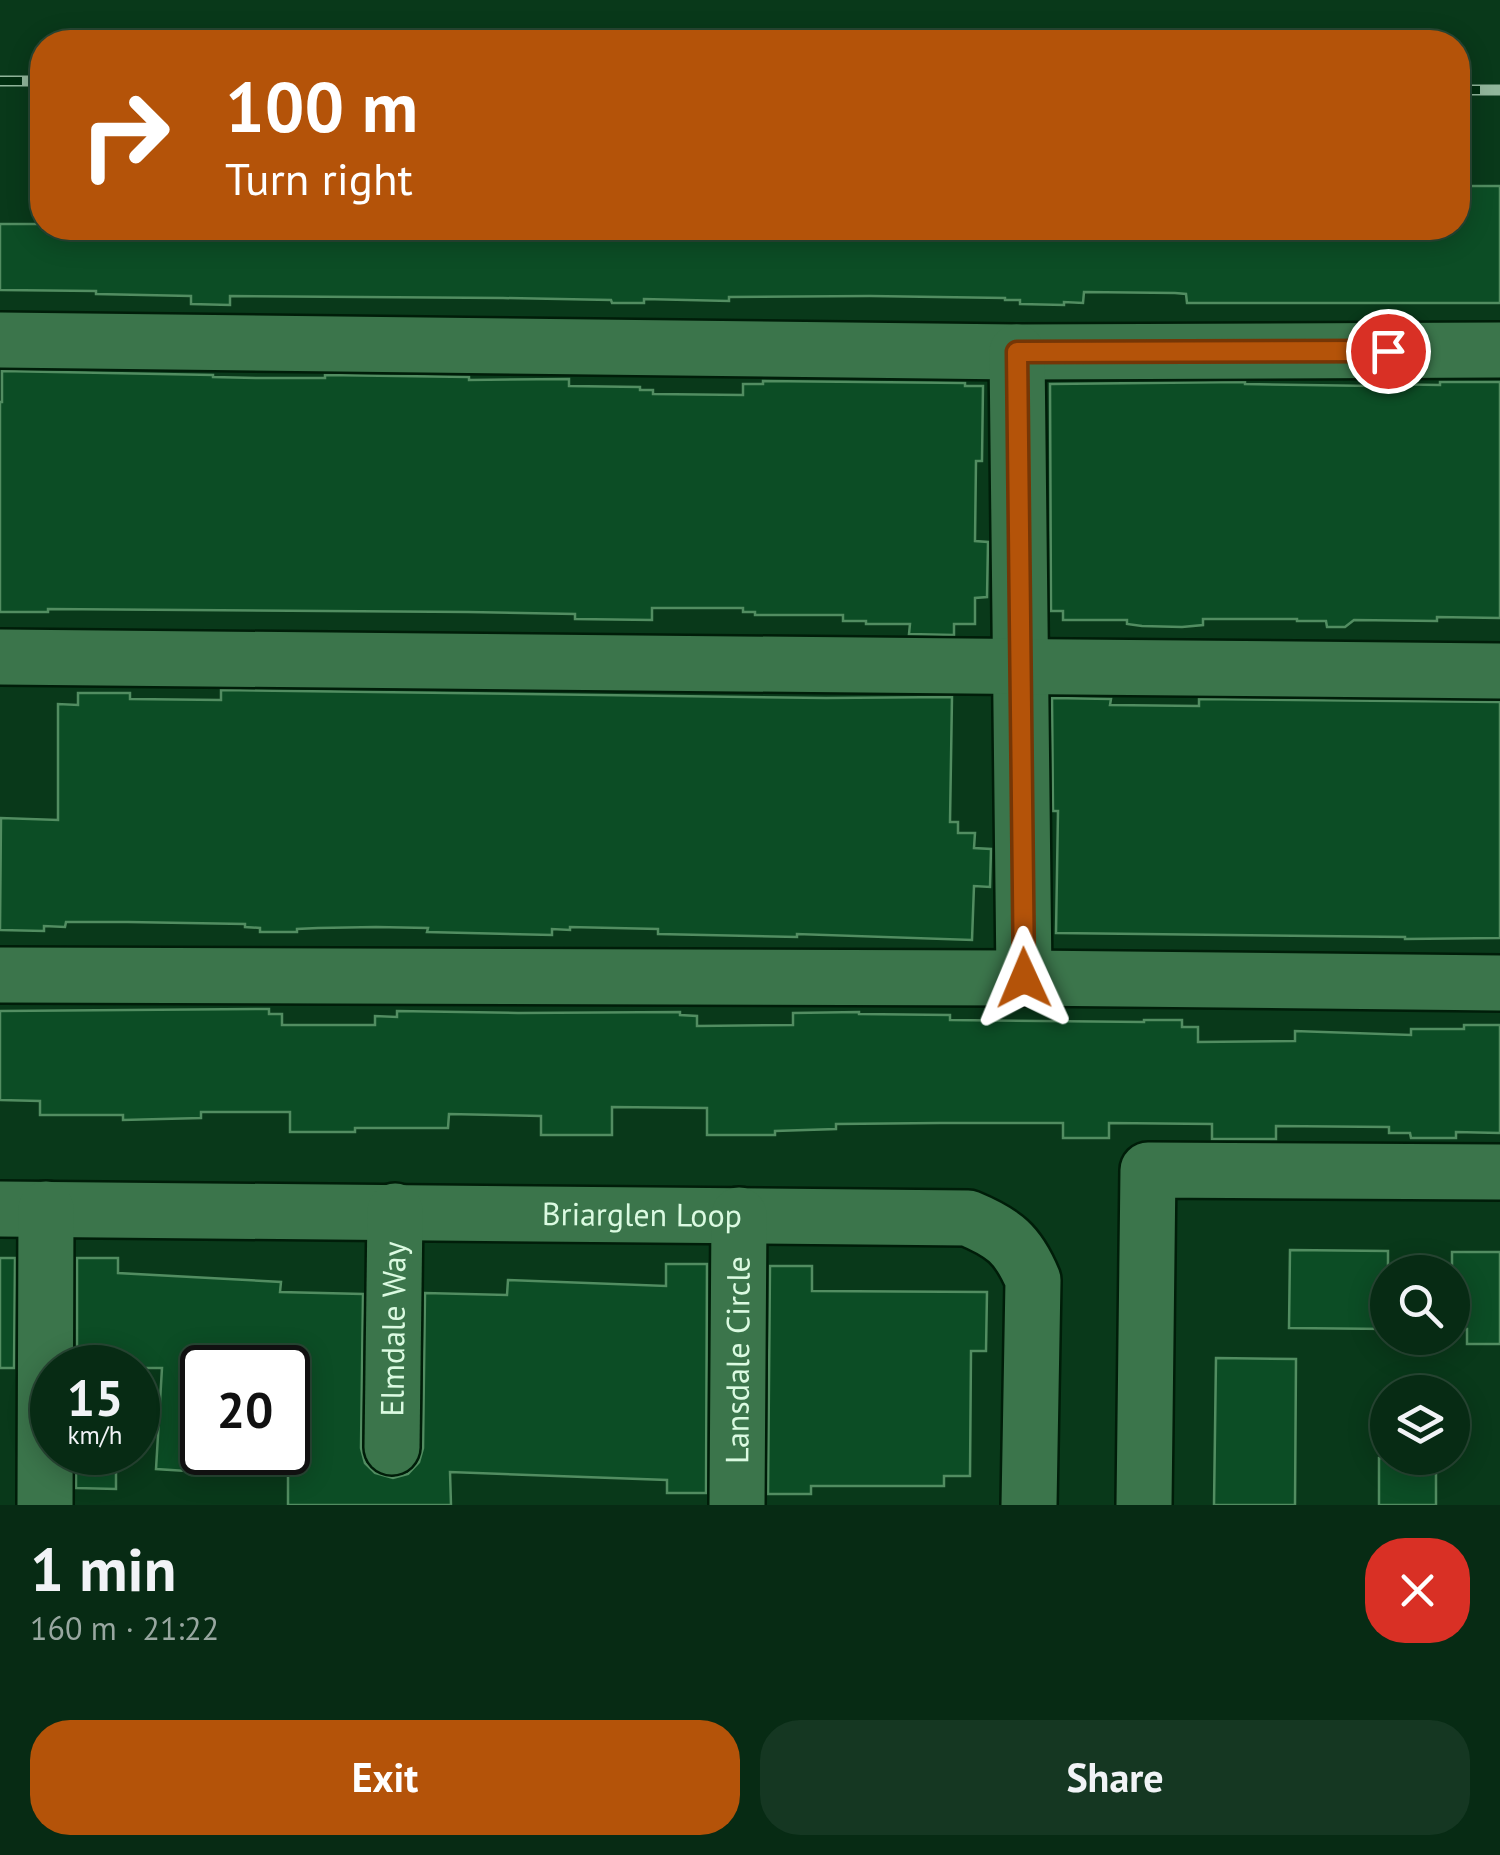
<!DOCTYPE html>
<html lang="en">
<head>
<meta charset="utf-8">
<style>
	body { margin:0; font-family:"PT Sans",sans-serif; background:#153722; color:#f1f3f6; height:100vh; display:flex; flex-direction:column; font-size:38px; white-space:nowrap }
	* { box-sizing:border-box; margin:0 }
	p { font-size:32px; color:#98a7a0 }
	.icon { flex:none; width:55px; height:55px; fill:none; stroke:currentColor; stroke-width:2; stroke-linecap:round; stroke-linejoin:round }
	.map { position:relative; height:1505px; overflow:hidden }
	.side { display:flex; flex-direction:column; background:#072b14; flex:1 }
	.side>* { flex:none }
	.top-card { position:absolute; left:30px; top:30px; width:1440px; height:210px; border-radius:40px; box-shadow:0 5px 25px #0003,0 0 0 2px #284734; background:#b45309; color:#fff; overflow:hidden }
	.tools { position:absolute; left:1370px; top:1255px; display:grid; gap:20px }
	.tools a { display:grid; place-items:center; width:100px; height:100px; border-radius:50%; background:#072b14; box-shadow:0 5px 25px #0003,0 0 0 2px #284734; font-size:50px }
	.speed { position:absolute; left:30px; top:1345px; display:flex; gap:20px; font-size:50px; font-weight:700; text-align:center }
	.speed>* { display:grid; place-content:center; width:130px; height:130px; border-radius:50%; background:#072b14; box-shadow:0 5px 25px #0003,0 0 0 2px #284734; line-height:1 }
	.speed small { font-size:25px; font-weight:400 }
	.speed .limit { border:5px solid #111; border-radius:15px; background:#fff; color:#111 }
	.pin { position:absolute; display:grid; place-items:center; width:85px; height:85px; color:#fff; margin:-42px; border:5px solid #fff; border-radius:50%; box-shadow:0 2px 10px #0007 }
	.me { position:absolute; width:110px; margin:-55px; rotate:359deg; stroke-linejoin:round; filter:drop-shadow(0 0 8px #0008) }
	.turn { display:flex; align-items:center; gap:35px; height:210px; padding:0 30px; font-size:45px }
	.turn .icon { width:130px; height:130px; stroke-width:2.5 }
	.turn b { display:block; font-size:70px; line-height:85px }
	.round { display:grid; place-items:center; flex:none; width:105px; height:105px; border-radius:40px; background:#153722 }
	.headline { display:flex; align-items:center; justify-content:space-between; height:170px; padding:0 30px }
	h1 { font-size:60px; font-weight:700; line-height:75px }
	.cta { display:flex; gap:20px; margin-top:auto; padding:20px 30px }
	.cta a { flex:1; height:115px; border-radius:40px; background:#b45309; color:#fff; font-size:40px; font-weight:700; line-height:115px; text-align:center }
	.cta a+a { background:#153722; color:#f1f3f6 }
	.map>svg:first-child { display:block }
</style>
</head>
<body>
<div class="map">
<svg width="1500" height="1505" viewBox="0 0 1500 1505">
	<rect width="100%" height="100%" fill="#09391a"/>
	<g fill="#0c4d25" stroke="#528d61" stroke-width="2.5">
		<polygon points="1458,186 1500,186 1500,303 1187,303 1186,294 1175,293 1084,292 1083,303 1064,302 1064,305 1020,304 1020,300 1005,300 1005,298 870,296 729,297 729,301 644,299 644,303 612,303 611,300 503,298 230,296 230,305 191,304 191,296 96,294 96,291 0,290 0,224 42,224 42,228 1458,228"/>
		<polygon points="2,371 213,375 213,377 258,378 325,378 325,375 469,377 469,380 569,379 569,386 640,387 640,390 653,390 653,394 743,395 743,384 763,384 763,381 965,383 965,386 983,386 982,461 976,461 975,541 988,542 987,597 975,598 975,624 954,624 954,635 909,634 910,624 866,624 866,621 843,621 843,615 755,615 755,612 743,612 743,608 652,608 652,620 575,619 575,614 468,612 48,609 48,612 0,612 0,402 2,402"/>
		<polygon points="1245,382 1245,384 1373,386 1373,384 1440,385 1440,382 1500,382 1500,618 1437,617 1437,621 1354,620 1345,627 1327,627 1326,621 1297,621 1297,619 1203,619 1203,625 1182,627 1142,626 1127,624 1127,620 1063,620 1063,611 1051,611 1050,384"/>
		<polygon points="221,690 826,698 952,697 950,822 958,822 958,833 975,833 974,848 991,849 990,887 974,886 972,940 797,934 797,937 658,934 658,929 570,927 570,930 552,929 552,935 427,932 428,928 376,927 318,928 297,929 297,932 260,932 260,928 245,927 245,924 128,922 66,922 65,927 44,926 44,931 0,930 1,818 58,820 58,704 78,705 78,693 130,693 130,699 221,700"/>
		<polygon points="1052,698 1111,699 1110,705 1199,706 1199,699 1500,702 1500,938 1405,939 1405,937 1056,933 1058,811 1053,811"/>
		<polygon points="269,1009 269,1014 282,1014 282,1025 375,1025 375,1016 397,1017 397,1011 518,1013 680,1012 680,1015 697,1016 697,1026 793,1025 793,1013 859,1012 859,1014 950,1015 950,1020 1144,1022 1144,1020 1182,1020 1182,1027 1198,1027 1198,1042 1295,1041 1295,1031 1411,1035 1411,1029 1464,1029 1464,1025 1500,1025 1500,1133 1456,1132 1456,1138 1411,1138 1410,1133 1389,1133 1389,1127 1276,1126 1276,1139 1212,1139 1212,1124 1109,1123 1109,1138 1063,1138 1063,1123 940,1123 836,1124 836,1129 775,1131 775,1135 707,1135 707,1108 612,1107 612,1135 541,1135 541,1116 449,1114 448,1128 355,1128 355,1132 290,1132 290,1112 201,1112 201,1118 123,1120 123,1115 40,1115 40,1101 0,1100 0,1011"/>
		<polygon points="1290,1250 1388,1251 1388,1329 1289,1328"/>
		<polygon points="1452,1252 1500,1252 1500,1344 1467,1344 1467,1329 1452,1329"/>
		<polygon points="0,1258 15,1258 14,1368 0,1368"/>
		<polygon points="77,1258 118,1258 118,1273 281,1282 280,1292 363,1294 361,1448 365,1463 375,1473 393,1478 408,1474 419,1462 423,1448 425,1293 507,1295 508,1280 666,1286 666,1264 707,1264 706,1493 667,1493 667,1480 450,1472 451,1505 288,1505 288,1368 202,1368 202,1472 156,1469 162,1368 77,1368"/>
		<polygon points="770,1266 812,1266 812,1291 987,1292 986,1351 971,1351 970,1476 944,1476 944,1486 811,1486 811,1494 768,1494"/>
		<polygon points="1216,1358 1296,1359 1295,1505 1214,1505"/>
		<polygon points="76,1452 116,1452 116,1489 76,1488"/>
		<rect x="1379" y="1458" width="57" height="47"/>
	</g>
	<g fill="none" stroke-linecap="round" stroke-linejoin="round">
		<g stroke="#001d09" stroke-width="60">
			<g id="minor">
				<polyline points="0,340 1017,352 1500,350"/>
				<polyline points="1017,352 1024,978"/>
				<polyline points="0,657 1500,671"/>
				<polyline points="0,975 1024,978 1500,983"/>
				<path id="s1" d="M 0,1209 L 968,1218 C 1004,1233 1018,1244 1033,1280 L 1029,1505"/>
				<path id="s2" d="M 392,1447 L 395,1211"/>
				<polyline points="45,1505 46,1209"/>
				<path id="s3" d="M 737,1505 L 739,1215"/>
				<polyline points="1144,1505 1148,1170 1500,1172"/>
			</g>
		</g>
		<use href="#minor" stroke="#3b754b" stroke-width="55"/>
		<g stroke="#91b69b" stroke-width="11">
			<g id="rail">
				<polyline points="0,81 42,81"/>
				<polyline points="1458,90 1500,90"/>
			</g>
		</g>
		<use href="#rail" stroke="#002e10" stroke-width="8" stroke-dasharray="22" stroke-linecap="butt"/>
	</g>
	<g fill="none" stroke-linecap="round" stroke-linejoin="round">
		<g stroke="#753606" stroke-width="25">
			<polyline id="route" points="1024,978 1017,352 1388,351"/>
		</g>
		<use href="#route" stroke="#b45309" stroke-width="18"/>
	</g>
	<g text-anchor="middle" stroke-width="10" stroke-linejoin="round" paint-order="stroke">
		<g font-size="32" fill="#dbfae1" stroke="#002e10">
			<text dy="11" stroke="none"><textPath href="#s1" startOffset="642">Briarglen Loop</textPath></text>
			<text dy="11" stroke="none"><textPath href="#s2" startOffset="118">Elmdale Way</textPath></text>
			<text dy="11" stroke="none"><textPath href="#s3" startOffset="145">Lansdale Circle</textPath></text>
		</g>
	</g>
</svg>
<div class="tools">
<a><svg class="icon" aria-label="search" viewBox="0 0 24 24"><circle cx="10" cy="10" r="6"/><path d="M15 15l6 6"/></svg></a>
<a><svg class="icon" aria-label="layers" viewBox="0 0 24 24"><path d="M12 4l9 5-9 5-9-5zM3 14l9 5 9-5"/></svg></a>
</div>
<div class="speed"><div>15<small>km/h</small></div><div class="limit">20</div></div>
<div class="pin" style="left:1388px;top:351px;background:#d93025"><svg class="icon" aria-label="arrive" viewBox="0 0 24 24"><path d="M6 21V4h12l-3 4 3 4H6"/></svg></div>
<svg class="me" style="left:1024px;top:978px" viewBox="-20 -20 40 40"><path d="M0-17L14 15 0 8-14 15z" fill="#b45309" stroke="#fff" stroke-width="4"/></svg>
<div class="top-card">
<div class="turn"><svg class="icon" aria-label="right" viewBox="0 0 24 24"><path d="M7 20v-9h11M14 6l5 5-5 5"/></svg><div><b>100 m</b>Turn right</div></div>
</div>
</div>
<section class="side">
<div class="headline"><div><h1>1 min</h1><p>160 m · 21:22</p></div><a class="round" style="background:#d93025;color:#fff"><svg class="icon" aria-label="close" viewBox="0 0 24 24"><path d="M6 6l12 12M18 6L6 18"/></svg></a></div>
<div class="cta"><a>Exit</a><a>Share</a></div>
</section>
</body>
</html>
